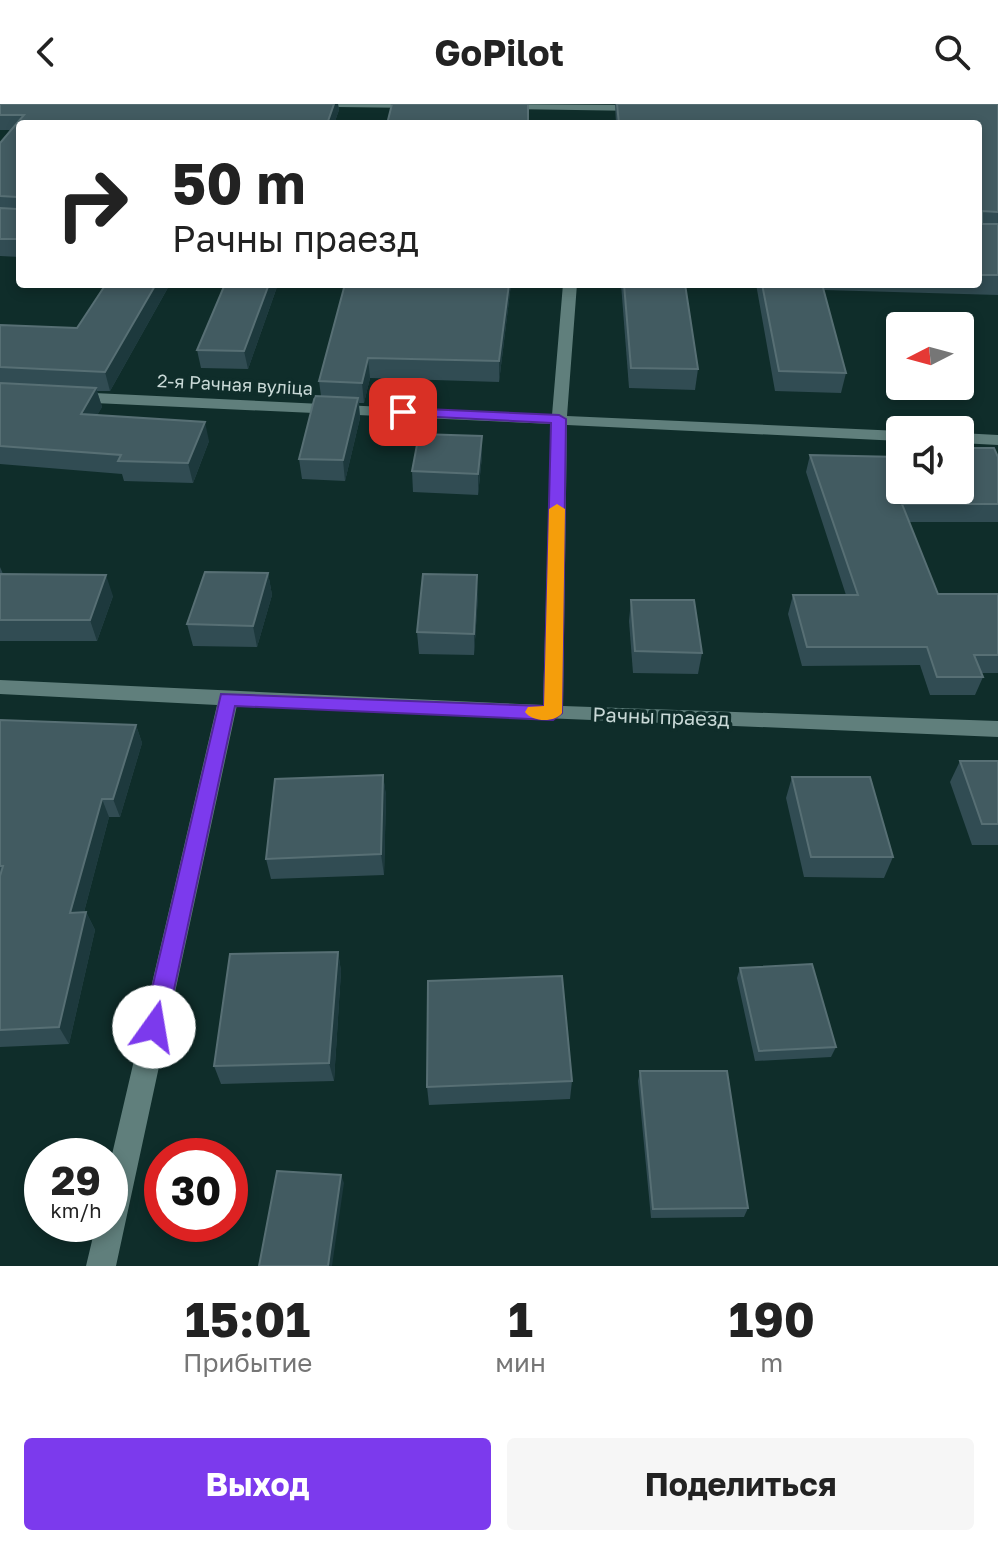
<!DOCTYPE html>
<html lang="ru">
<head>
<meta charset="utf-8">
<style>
	body { margin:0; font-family:"Golos Text",sans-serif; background:#f6f6f6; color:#222; height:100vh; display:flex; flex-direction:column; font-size:30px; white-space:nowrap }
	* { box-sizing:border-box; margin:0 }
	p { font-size:26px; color:#767676 }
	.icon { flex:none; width:44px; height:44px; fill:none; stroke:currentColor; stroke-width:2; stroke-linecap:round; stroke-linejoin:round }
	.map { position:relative; height:1162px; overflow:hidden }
	.side { display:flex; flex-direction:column; background:#fff; flex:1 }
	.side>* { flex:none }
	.banner { position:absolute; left:16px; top:16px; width:966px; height:168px; border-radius:8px; box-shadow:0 4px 12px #0003; background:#fff; color:#222; overflow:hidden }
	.needle { width:52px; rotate:264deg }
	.controls { position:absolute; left:886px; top:208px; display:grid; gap:16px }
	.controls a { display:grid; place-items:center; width:88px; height:88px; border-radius:8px; background:#fff; box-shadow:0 4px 12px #0003; font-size:40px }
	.speed { position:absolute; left:24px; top:1034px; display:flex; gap:16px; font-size:40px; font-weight:700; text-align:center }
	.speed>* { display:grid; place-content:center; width:104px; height:104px; border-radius:50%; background:#fff; box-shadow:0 4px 12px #0003; line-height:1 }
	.speed small { font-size:20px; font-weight:400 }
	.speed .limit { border:12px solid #d22; background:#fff; color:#111 }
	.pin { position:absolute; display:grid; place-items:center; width:68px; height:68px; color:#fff; margin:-34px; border-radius:16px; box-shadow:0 4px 12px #0006 }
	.me { position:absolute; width:88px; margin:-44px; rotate:13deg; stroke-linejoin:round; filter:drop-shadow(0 0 6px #0008) }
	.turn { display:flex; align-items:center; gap:28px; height:168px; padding:0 24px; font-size:36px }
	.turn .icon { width:104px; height:104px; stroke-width:2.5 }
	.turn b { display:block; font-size:56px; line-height:68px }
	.eta { display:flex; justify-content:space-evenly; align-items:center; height:136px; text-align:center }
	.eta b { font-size:48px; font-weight:700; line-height:56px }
	.action { display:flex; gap:16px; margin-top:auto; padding:16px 24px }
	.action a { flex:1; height:92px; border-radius:8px; background:#7c3aed; color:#fff; font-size:32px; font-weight:700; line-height:92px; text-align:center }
	.action a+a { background:#f6f6f6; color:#222 }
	header { display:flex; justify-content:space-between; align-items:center; height:104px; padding:0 24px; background:#fff; font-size:36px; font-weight:700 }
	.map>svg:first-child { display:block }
</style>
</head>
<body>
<header><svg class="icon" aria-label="back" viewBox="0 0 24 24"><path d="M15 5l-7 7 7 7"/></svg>GoPilot<svg class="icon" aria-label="search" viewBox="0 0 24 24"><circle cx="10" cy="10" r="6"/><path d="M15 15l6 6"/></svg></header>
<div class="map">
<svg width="998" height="1162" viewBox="0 0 998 1162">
	<rect width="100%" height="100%" fill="#0f2d2a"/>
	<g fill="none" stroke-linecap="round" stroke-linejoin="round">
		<g fill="#607f7c" fill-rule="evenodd">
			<polygon points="332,0 422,0 423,1 418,4 337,3"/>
			<polygon points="498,0 642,1 647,4 642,7 502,5"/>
			<polygon points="563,180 577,180 567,312 900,327 900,337 567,321 563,602 998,617 998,633 237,601 116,1162 86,1162 96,1120 110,1120 110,1059 217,601 0,590 0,576 543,601 551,320 73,298 65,293 73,288 552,311"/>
			<polygon points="960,329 998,331 998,341 960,339"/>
		</g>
	</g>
	<g fill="#314c53">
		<polygon points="0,0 338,0 339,6 334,20 20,20 20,153 0,152 0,39 10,26 0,26"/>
		<polygon points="615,0 998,0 998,191 824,186 846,269 841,289 775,287 756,180 978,180 978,20 616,20"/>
		<polygon points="106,180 170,180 110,287 97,287 102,303 97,311 209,337 193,379 124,377 122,370 0,360 0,221 77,224"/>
		<polygon points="278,180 248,265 201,264 197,246"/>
		<polygon points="345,180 511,180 499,278 370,274 364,299 359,299 360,314 345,377 302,375 299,355 321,292 319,277"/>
		<polygon points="621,180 685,180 698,265 695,286 629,284"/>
		<polygon points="482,332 482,352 478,391 413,388 412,367"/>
		<polygon points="810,351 900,386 998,353 998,418 909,418 938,490 998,490 998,569 982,569 983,573 975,591 930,591 920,561 802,562 788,510 793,491 846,491 806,368"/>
		<polygon points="0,463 3,470 113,492 97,537 0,537"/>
		<polygon points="268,469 272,491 257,543 193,542 187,520"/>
		<polygon points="478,492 474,551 419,550 417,528"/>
		<polygon points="631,496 702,549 698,570 633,569 629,517"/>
		<polygon points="0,616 136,621 142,639 120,713 109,713 84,808 86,808 95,826 69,940 0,943"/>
		<polygon points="960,657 998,657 998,741 972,741 950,678"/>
		<polygon points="383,671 386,692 384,771 271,775 266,755"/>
		<polygon points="792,673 893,753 884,774 804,773 786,694"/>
		<polygon points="338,848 341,867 334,977 221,980 214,962"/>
		<polygon points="740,864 836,943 831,953 755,957 737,874"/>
		<polygon points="640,967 748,1104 744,1113 651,1114 638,977"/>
		<polygon points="572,977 570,995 429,1001 427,983"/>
	</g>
	<g fill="#1d393d">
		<polygon points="334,0 338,0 339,6 334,20 327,20"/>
		<polygon points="156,180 170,180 110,287 105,268"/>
		<polygon points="269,180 278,180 248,265 244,247"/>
		<polygon points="509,180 511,180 499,278 499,257"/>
		<polygon points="368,254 370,274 364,299 362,279"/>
		<polygon points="96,284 102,303 87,329 81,310"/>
		<polygon points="358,294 360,314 345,377 343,356"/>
		<polygon points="205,318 209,337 193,379 188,359"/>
		<polygon points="482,332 482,352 478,391 478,370"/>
		<polygon points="268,469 272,491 257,543 253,522"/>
		<polygon points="106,471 113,492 97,537 90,516"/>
		<polygon points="477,471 478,492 474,551 474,530"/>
		<polygon points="136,621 142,639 120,713 113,695"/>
		<polygon points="383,671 386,692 384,771 381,750"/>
		<polygon points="102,695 109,713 79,827 70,809"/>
		<polygon points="86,808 95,826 69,940 59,923"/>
		<polygon points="338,848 341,867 334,977 329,959"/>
		<polygon points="341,1071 344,1079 332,1162 328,1162"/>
	</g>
	<g fill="#425b61" stroke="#576f74" stroke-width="2">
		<polygon points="0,0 334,0 327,20 20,20 20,135 0,135 0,104 17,105 17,93 0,92 0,39 24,11 0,11"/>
		<polygon points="392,0 528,0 528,20 387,20"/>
		<polygon points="617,0 998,0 998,108 982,107 982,120 998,120 998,171 978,171 978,20 619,20"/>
		<polygon points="106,180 156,180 105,268 0,263 0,221 77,224"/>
		<polygon points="225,180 269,180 244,247 197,246"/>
		<polygon points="345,180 509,180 499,257 368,254 362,279 319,277"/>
		<polygon points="624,180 685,180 698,265 631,264"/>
		<polygon points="762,180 822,180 846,269 779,267"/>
		<polygon points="0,279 96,284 81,310 205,318 188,359 118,357 121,351 0,342"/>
		<polygon points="315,292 358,294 343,356 299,355"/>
		<polygon points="419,330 482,332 478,370 412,367"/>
		<polygon points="960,344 994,344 998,353 998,400 902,400 938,490 998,490 998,551 974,551 983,573 937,573 927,543 807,543 793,491 858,491 810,351 900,353 900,386 960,386"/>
		<polygon points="205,468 268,469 253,522 187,520"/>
		<polygon points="0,470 106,471 90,516 0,516"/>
		<polygon points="423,470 477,471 474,530 417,528"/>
		<polygon points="631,496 694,496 702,549 635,547"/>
		<polygon points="0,616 136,621 113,695 102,695 70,809 86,808 59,923 0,926 0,772 3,762 0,762"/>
		<polygon points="960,657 998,657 998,720 982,720"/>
		<polygon points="383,671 381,750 266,755 275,675"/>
		<polygon points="792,673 870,673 893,753 811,753"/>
		<polygon points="338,848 329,959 214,962 230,850"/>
		<polygon points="812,860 836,943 759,947 740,864"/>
		<polygon points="562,872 572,977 427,983 428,877"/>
		<polygon points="640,967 727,967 748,1104 653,1105"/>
		<polygon points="277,1067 341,1071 328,1162 259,1162"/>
	</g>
	<polygon fill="#7c3aed" stroke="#51269a" stroke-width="2" points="403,304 559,311 566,315 562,609 553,616 235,602 166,923 163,931 154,934 146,931 143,923 221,590 544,602 551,319 398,311 398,305"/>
	<path fill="#f59e0b" d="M 557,400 L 565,405 L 562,609 C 555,619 532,618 525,608 L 528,603 L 544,602 L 549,405 Z"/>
	<g text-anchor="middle" stroke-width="7" stroke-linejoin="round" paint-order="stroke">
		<g font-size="18" fill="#c9d9d7" stroke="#0f2d2a">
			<text transform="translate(235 281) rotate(3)" y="6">2-я Рачная вуліца</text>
		</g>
		<g font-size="20" fill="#c9d9d7" stroke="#0f2d2a">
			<text transform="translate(661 613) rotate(2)" y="7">Рачны праезд</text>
		</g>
	</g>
</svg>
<div class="controls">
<a><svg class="needle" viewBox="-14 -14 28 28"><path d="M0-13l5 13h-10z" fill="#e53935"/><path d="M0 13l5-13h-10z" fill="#767676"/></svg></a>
<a><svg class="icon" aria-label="sound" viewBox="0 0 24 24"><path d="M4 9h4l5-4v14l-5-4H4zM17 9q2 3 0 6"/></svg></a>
</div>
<div class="speed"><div>29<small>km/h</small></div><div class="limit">30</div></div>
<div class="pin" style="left:403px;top:308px;background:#d93025"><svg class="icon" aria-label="arrive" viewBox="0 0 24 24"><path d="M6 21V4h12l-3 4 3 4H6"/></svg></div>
<svg class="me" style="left:154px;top:923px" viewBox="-20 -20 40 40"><circle r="19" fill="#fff"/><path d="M0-13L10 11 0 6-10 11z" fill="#7c3aed"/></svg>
<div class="banner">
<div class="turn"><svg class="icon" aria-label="right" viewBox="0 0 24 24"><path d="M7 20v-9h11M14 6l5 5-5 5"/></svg><div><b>50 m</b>Рачны праезд</div></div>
</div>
</div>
<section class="side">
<div class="eta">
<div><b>15:01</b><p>Прибытие</p></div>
<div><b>1</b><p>мин</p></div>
<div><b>190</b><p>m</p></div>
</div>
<div class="action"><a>Выход</a><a>Поделиться</a></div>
</section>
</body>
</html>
